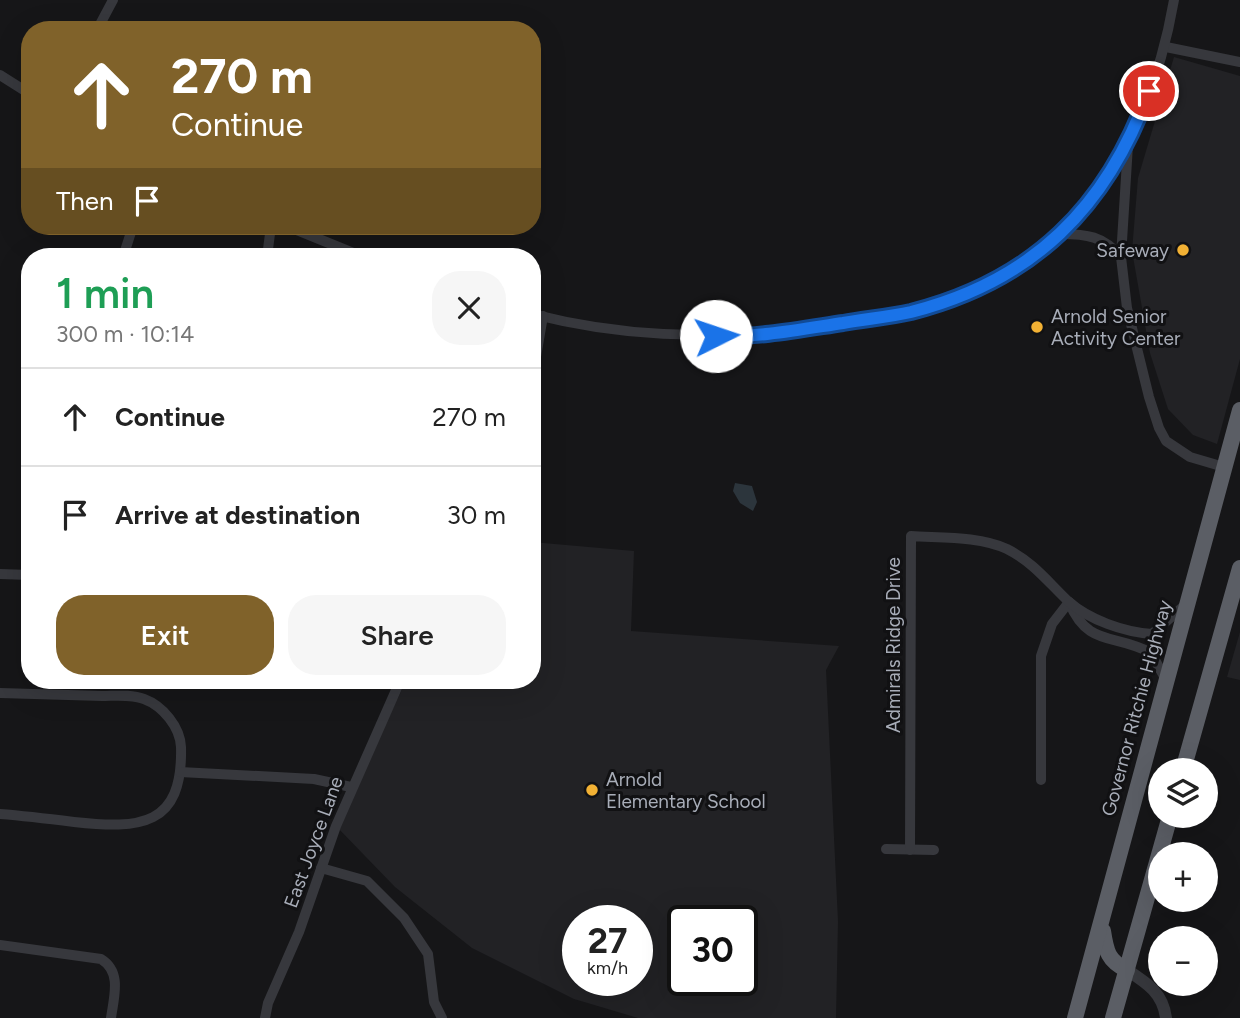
<!DOCTYPE html>
<html lang="en">
<head>
<meta charset="utf-8">
<style>
	body { margin:0; font-family:Figtree,sans-serif; background:#f6f6f6; color:#222; height:100vh; display:flex; flex-direction:column; font-size:26px; white-space:nowrap }
	* { box-sizing:border-box; margin:0 }
	p { font-size:23px; color:#767676 }
	.icon { flex:none; width:38px; height:38px; fill:none; stroke:currentColor; stroke-width:2; stroke-linecap:round; stroke-linejoin:round }
	.map { position:relative; flex:1; overflow:hidden }
	.details { position:absolute; left:21px; top:248px; width:520px; height:441px; display:flex; flex-direction:column; background:#fff; border-radius:28px; box-shadow:0 7px 28px #0002 }
	.details>* { flex:none }
	.banner { position:absolute; left:21px; top:21px; width:520px; height:214px; border-radius:28px; box-shadow:0 7px 28px #0002; background:#80622a; color:#fff; overflow:hidden }
	.tools { position:absolute; left:1148px; top:758px; display:grid; gap:14px }
	.tools a { display:grid; place-items:center; width:70px; height:70px; border-radius:50%; background:#fff; box-shadow:0 7px 28px #0002; font-size:35px }
	.speed { position:absolute; left:562px; top:905px; display:flex; gap:14px; font-size:35px; font-weight:700; text-align:center }
	.speed>* { display:grid; place-content:center; width:91px; height:91px; border-radius:50%; background:#fff; box-shadow:0 7px 28px #0002; line-height:1 }
	.speed small { font-size:18px; font-weight:400 }
	.speed .limit { border:4px solid #111; border-radius:10px; background:#fff; color:#111 }
	.pin { position:absolute; display:grid; place-items:center; width:60px; height:60px; color:#fff; margin:-30px; border:4px solid #fff; border-radius:50%; box-shadow:0 2px 7px #0007 }
	.me { position:absolute; width:77px; margin:-38px; rotate:86deg; stroke-linejoin:round; filter:drop-shadow(0 0 5px #0008) }
	.turn { display:flex; align-items:center; gap:24px; height:147px; padding:0 35px; font-size:32px }
	.turn .icon { width:91px; height:91px; stroke-width:2.5 }
	.turn b { display:block; font-size:49px; line-height:60px }
	.then { display:flex; align-items:center; height:66px; padding:0 35px; background:#0003; gap:14px; font-size:26px }
	.round { display:grid; place-items:center; flex:none; width:74px; height:74px; border-radius:28px; background:#f6f6f6 }
	.summary { display:flex; align-items:center; justify-content:space-between; height:119px; padding:0 35px }
	h1 { font-size:42px; font-weight:600; line-height:52px; color:#1e9e55 }
	.action { display:flex; gap:14px; margin-top:auto; padding:14px 35px }
	.action a { flex:1; height:80px; border-radius:28px; background:#80622a; color:#fff; font-size:28px; font-weight:600; line-height:80px; text-align:center }
	.action a+a { background:#f6f6f6; color:#222 }
	ul { padding:0; list-style:none }
	li { display:flex; align-items:center; gap:21px; height:98px; padding:0 35px; border-top:2px solid #e0e0e0 }
	li div { flex:1 }
	li b { display:block; font-size:26px }
	li em { font-style:normal }
	.map>svg:first-child { display:block }
</style>
</head>
<body>
<div class="map">
<svg width="1240" height="1018" viewBox="0 0 1240 1018">
	<rect width="100%" height="100%" fill="#161618"/>
	<g fill="#222225" fill-rule="evenodd">
		<polygon points="1174,57 1240,76 1240,359 1217,444 1193,435 1168,409 1150,353 1132,251 1138,178"/>
		<path d="M 532,542 L 634,551 L 631,631 L 839,646 L 826,670 L 838,921 L 836,1018 L 638,1018 L 574,999 L 472,948 L 395,887 L 336,826 L 406,681 L 532,681 ZM 578,920 L 637,920 L 637,980 L 578,980 ZM 682,920 L 742,920 L 742,980 L 682,980 Z"/>
		<polygon points="1240,632 1240,680 1227,677"/>
	</g>
	<polygon fill="#2c353c" points="735,483 752,486 757,502 753,511 740,503 733,491"/>
	<g fill="none" stroke-linecap="round" stroke-linejoin="round">
		<g stroke="#37383d" stroke-width="10">
			<polyline points="97,30 113,0"/>
			<polyline points="1166,47 1240,62"/>
			<polyline points="0,75 30,94"/>
			<polyline points="1128,145 1121,257 1127,308 1149,397 1159,428 1166,441 1190,457 1224,467"/>
			<polyline points="287,226 363,257"/>
			<path d="M 1060,234 C 1087,234 1103,236 1121,257"/>
			<polyline points="123,257 133,226"/>
			<polyline points="267,257 271,226"/>
			<path d="M 532,314 C 622,337 704,339 795,329 C 833,325 873,321 911,312 C 1067,275 1148,150 1174,0"/>
			<polyline points="532,380 543,316"/>
			<polyline points="0,574 30,575"/>
			<path d="M 1069,602 C 1088,648 1115,633 1151,653 L 1165,678"/>
			<path d="M 0,693 C 34,694 68,695 102,696 C 115,696 131,694 144,699 C 163,706 180,727 181,747 C 183,827 140,829 74,822 C 50,819 25,816 0,814"/>
			<polyline points="180,772 314,779 351,787"/>
			<polyline points="1041,780 1041,656 1052,624 1069,602"/>
			<polyline points="886,849 934,850"/>
			<path d="M 910,850 L 911,536 C 941,538 979,536 1007,549 C 1033,562 1048,582 1068,601 C 1089,620 1124,632 1152,634 L 1185,605"/>
			<polyline points="321,868 367,881 404,918 428,954 434,1002 442,1018"/>
			<path d="M 0,945 L 101,959 C 122,972 114,996 111,1018"/>
			<polyline points="265,1018 268,1003 299,932 336,826 400,681"/>
		</g>
		<path stroke="#37383d" stroke-width="12" d="M 1127,970 C 1147,983 1163,993 1166,1018"/>
		<g stroke="#5b5e65" stroke-width="16">
			<polyline points="1183,770 1240,568"/>
			<path d="M 1103,931 C 1106,951 1108,961 1127,970"/>
			<polyline points="1075,1018 1240,410"/>
			<polyline points="1113,1018 1170,816"/>
		</g>
	</g>
	<g fill="none" stroke-linecap="round" stroke-linejoin="round">
		<g stroke="#114b97" stroke-width="18">
			<path id="route" d="M 716,336 C 757,338 803,329 843,323 C 865,319 889,317 911,312 C 1033,281 1107,207 1149,91"/>
		</g>
		<use href="#route" stroke="#1a73e8" stroke-width="12"/>
	</g>
	<g fill="#f2b134" stroke="#111113" stroke-width="2.5">
		<circle cx="1183" cy="250" r="7"/>
		<circle cx="1037" cy="327" r="7"/>
		<circle cx="592" cy="790" r="7"/>
	</g>
	<g text-anchor="middle" stroke-width="6" stroke-linejoin="round" paint-order="stroke">
		<g font-size="19" fill="#a8adb8" stroke="#111113" text-anchor="start">
			<text x="1169" y="257" text-anchor="end">Safeway</text>
			<text x="1051" y="323">Arnold Senior<tspan x="1051" dy="22">Activity Center</tspan></text>
			<text x="606" y="786">Arnold<tspan x="606" dy="22">Elementary School</tspan></text>
		</g>
		<g font-size="19" fill="#a8adb8" stroke="#111113">
			<text transform="translate(893 645) rotate(-90)" y="7">Admirals Ridge Drive</text>
			<text transform="translate(1136 708) rotate(-75)" y="7">Governor Ritchie Highway</text>
			<text transform="translate(313 842) rotate(-70)" y="7">East Joyce Lane</text>
		</g>
	</g>
</svg>
<div class="tools">
<a><svg class="icon" aria-label="layers" viewBox="0 0 24 24"><path d="M12 4l9 5-9 5-9-5zM3 14l9 5 9-5"/></svg></a>
<a>+</a>
<a>−</a>
</div>
<div class="speed"><div>27<small>km/h</small></div><div class="limit">30</div></div>
<div class="pin" style="left:1149px;top:91px;background:#d93025"><svg class="icon" aria-label="arrive" viewBox="0 0 24 24"><path d="M6 21V4h12l-3 4 3 4H6"/></svg></div>
<svg class="me" style="left:716px;top:336px" viewBox="-20 -20 40 40"><circle r="19" fill="#fff"/><path d="M0-13L10 11 0 6-10 11z" fill="#1a73e8"/></svg>
<div class="banner">
<div class="turn"><svg class="icon" aria-label="ahead" viewBox="0 0 24 24"><path d="M12 20V5M6 11l6-6 6 6"/></svg><div><b>270 m</b>Continue</div></div>
<div class="then">Then<svg class="icon" aria-label="arrive" viewBox="0 0 24 24"><path d="M6 21V4h12l-3 4 3 4H6"/></svg></div>
</div>
<section class="details">
<div class="summary"><div><h1>1 min</h1><p>300 m · 10:14</p></div><a class="round"><svg class="icon" aria-label="close" viewBox="0 0 24 24"><path d="M6 6l12 12M18 6L6 18"/></svg></a></div>
<ul>
<li><svg class="icon" aria-label="ahead" viewBox="0 0 24 24"><path d="M12 20V5M6 11l6-6 6 6"/></svg><div><b>Continue</b></div><em>270 m</em></li>
<li><svg class="icon" aria-label="arrive" viewBox="0 0 24 24"><path d="M6 21V4h12l-3 4 3 4H6"/></svg><div><b>Arrive at destination</b></div><em>30 m</em></li>
</ul>
<div class="action"><a>Exit</a><a>Share</a></div>
</section>
</div>
</body>
</html>
